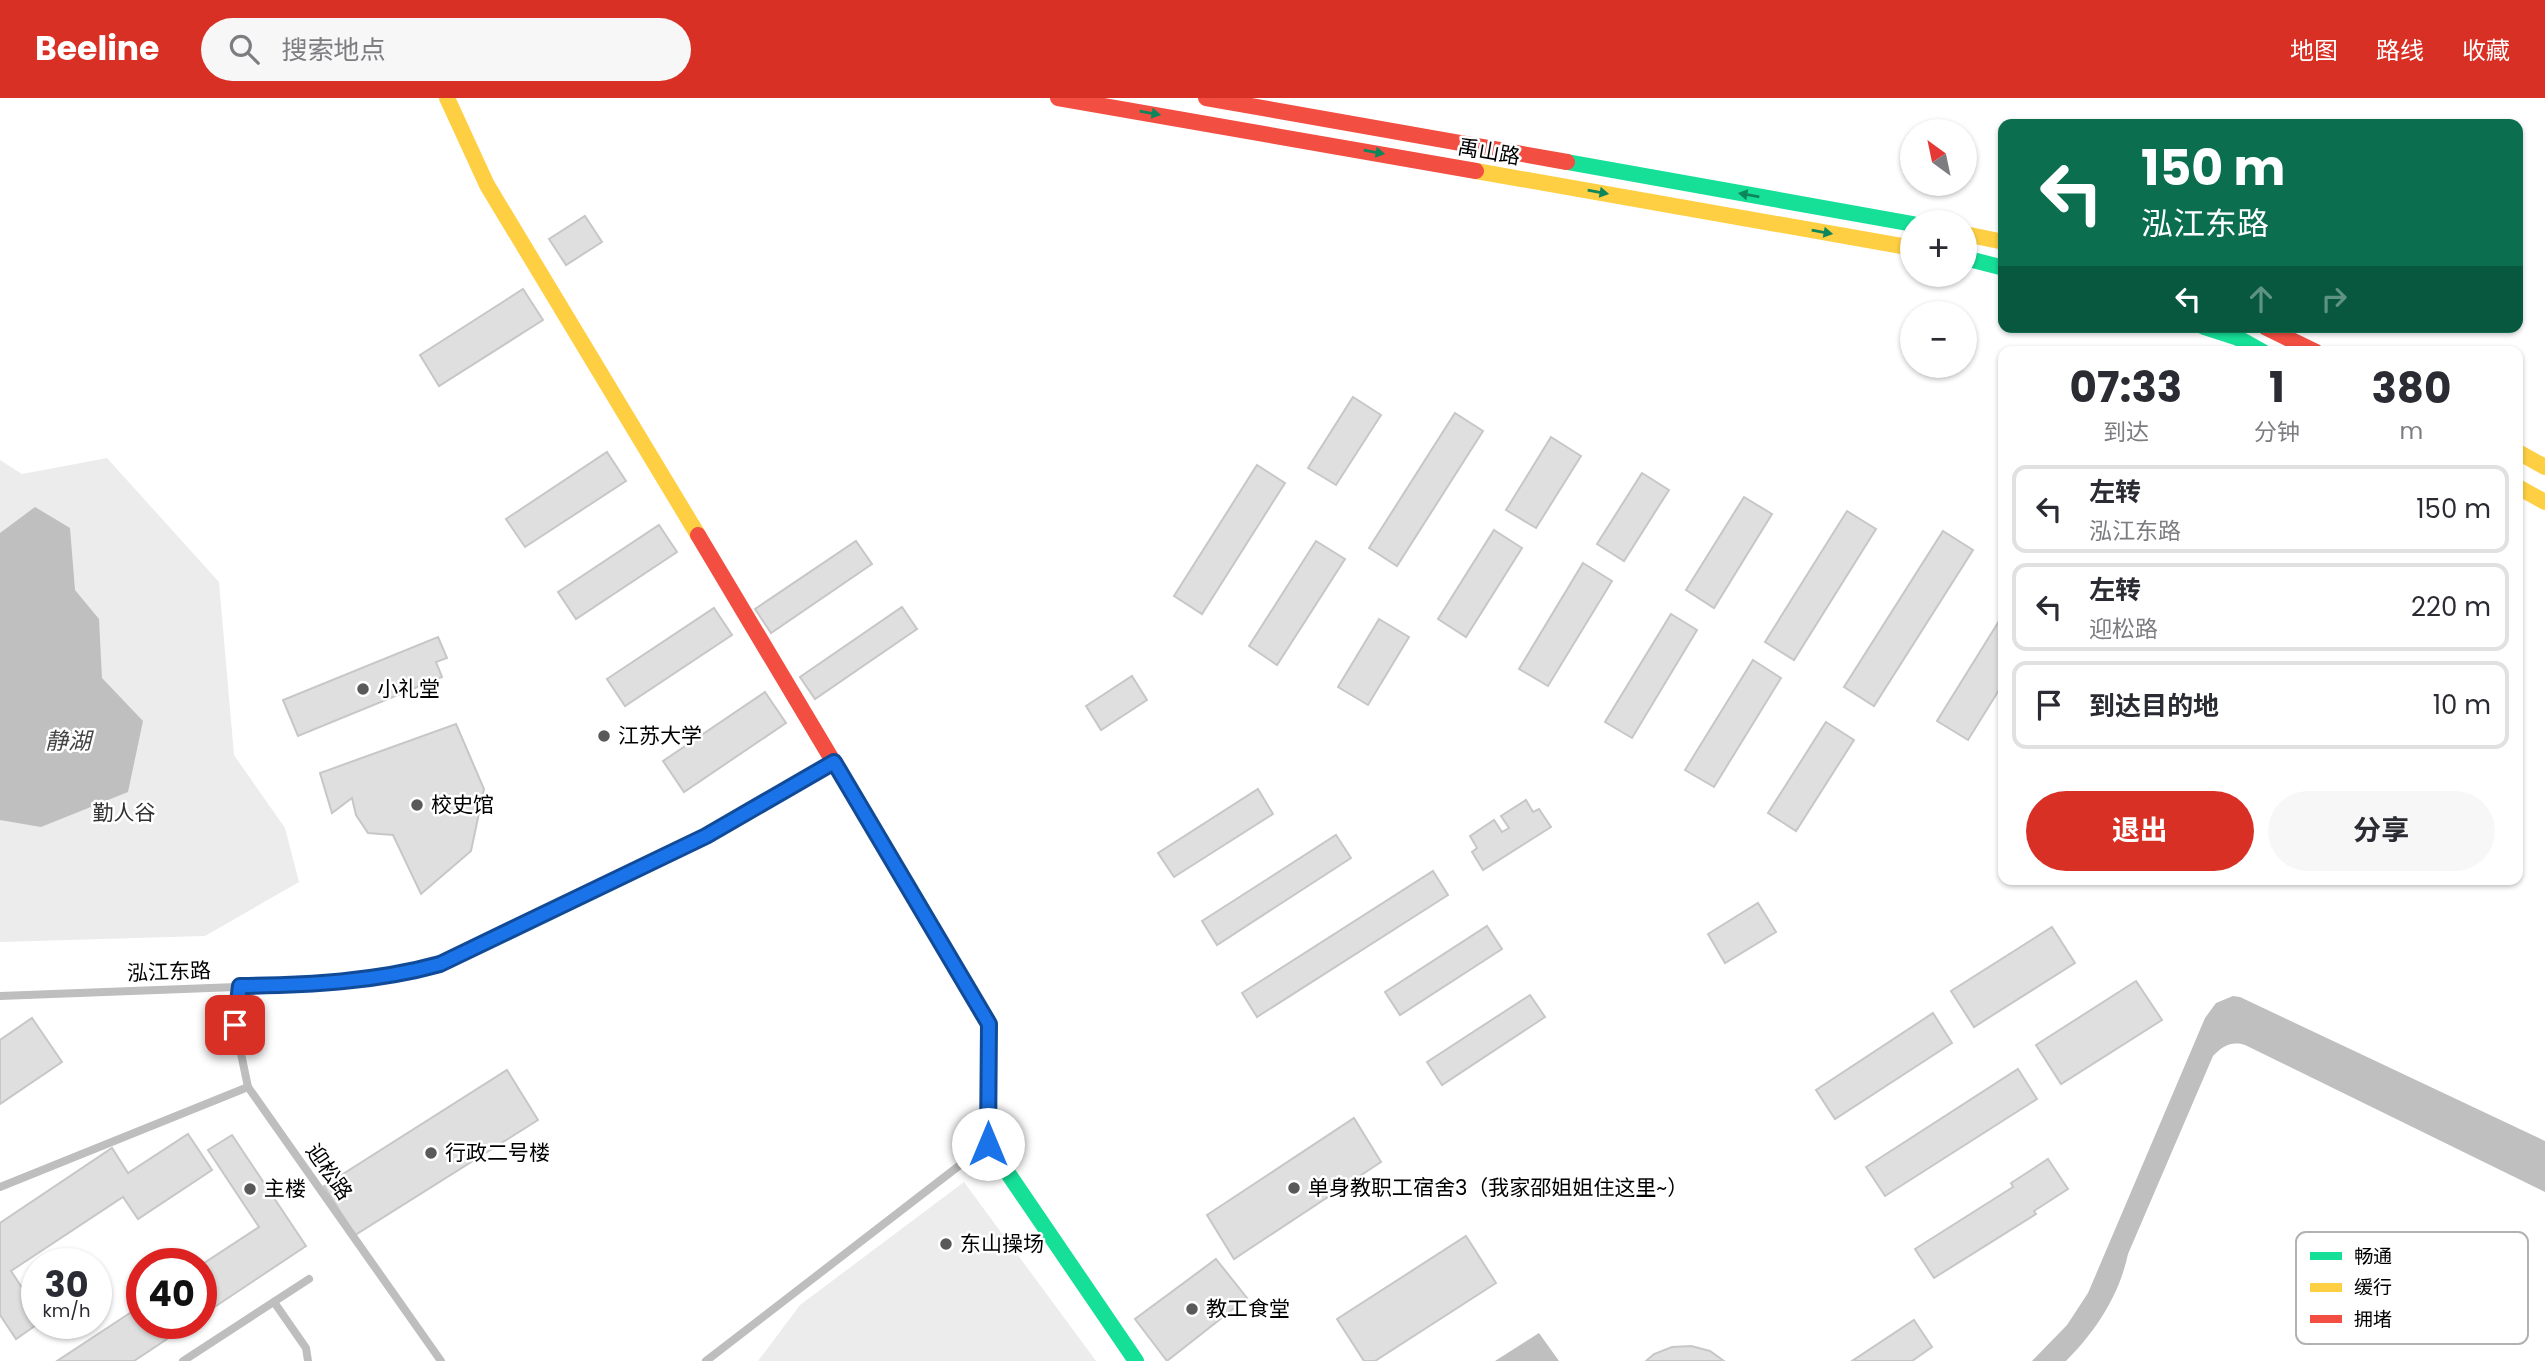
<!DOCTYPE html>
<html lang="zh">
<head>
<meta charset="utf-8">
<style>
	body { margin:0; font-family:Poppins,"Noto Sans SC",sans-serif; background:#f7f7f7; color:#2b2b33; height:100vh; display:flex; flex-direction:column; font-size:26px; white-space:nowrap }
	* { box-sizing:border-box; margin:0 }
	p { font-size:23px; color:#7c7c81 }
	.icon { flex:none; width:38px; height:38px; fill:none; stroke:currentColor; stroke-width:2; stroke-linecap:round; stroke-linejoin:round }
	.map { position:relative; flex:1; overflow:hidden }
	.drawer { position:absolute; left:1998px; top:248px; width:525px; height:539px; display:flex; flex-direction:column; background:#fff; border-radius:14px; box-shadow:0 2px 5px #0004 }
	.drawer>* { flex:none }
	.banner { position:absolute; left:1998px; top:21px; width:525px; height:214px; border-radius:14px; box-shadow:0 2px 5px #0004; background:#0b6e4f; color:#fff; overflow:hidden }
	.needle { width:46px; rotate:327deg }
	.controls { position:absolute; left:1900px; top:21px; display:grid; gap:14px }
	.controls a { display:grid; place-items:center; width:77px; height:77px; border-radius:50%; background:#fff; box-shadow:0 2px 5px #0004; font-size:35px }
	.speed { position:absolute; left:21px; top:1150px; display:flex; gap:14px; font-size:35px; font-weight:700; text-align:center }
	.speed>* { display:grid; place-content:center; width:91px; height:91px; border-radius:50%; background:#fff; box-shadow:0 2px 5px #0004; line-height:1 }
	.speed small { font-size:18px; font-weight:400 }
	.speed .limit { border:10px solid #d22; background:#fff; color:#111 }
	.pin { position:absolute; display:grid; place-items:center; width:60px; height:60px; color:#fff; margin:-30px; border-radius:14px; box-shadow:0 4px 10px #0006 }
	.me { position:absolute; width:77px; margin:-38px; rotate:0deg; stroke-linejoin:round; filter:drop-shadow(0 0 5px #0008) }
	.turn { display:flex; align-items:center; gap:24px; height:147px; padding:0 28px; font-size:32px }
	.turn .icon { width:91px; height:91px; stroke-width:2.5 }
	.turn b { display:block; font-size:49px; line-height:60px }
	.lanes { display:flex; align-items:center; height:66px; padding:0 28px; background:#0003; justify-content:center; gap:35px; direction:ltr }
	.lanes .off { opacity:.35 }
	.eta { display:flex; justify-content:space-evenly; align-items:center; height:119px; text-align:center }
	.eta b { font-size:42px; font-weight:700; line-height:49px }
	.cta { display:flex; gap:14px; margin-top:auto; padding:14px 28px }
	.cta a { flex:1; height:80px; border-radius:42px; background:#d93025; color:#fff; font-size:28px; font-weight:700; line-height:80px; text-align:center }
	.cta a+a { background:#f7f7f7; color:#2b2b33 }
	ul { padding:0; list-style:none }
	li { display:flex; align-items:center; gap:21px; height:88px; margin:0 14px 10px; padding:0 14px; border:4px solid #e1e1e2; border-radius:14px }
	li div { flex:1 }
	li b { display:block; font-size:26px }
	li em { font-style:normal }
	header { display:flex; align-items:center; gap:42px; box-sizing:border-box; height:98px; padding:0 35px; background:#d93025; color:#fff }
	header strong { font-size:33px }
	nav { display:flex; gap:38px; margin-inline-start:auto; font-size:24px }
	.search { width:490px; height:63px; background:#f7f7f7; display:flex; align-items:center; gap:18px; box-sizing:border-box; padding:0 24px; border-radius:38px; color:#7c7c81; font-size:26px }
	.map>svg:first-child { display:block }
</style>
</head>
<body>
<header>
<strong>Beeline</strong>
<div class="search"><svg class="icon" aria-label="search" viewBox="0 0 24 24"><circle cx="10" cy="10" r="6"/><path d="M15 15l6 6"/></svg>搜索地点</div>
<nav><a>地图</a><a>路线</a><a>收藏</a></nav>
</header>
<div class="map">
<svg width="2545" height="1263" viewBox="0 0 2545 1263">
	<rect width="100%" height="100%" fill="#fff"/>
	<g fill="#ececec">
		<polygon points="107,360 219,484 234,657 285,730 299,784 205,838 0,844 0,362 22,376"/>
		<polygon points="964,1084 1096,1263 758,1263 800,1207"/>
	</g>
	<g fill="#bfbfbf">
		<polygon points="35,409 70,430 75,492 99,521 102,580 143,623 128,694 41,729 0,722 0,435"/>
		<path d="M 2233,898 L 2240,899 L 2545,1043 L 2545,1094 L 2245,947 C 2231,943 2223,948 2213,958 L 2128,1156 C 2119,1198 2096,1233 2066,1263 L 2032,1263 L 2067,1227 L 2088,1195 L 2205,920 L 2216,905 Z"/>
		<polygon points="1539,1235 1559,1263 1495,1263"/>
	</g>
	<g fill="#dfdfdf" stroke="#c7c7c7" stroke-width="2">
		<polygon points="585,118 602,144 566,167 549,141"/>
		<polygon points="523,191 543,222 439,288 420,257"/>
		<polygon points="1353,299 1381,317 1336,387 1308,370"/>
		<polygon points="1455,315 1483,333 1397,468 1369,450"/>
		<polygon points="1551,339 1581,358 1536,430 1506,412"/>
		<polygon points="607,354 626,383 525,449 506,421"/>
		<polygon points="1257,367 1285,385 1202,516 1174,498"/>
		<polygon points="1642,375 1669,392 1624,463 1597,446"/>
		<polygon points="1744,399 1772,416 1714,510 1686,492"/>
		<polygon points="1847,413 1876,431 1794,562 1765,544"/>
		<polygon points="659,427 677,454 576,521 558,494"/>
		<polygon points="1494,432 1522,450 1466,539 1438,521"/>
		<polygon points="1943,433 1973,452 1874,608 1844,589"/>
		<polygon points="856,443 872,466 771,535 755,511"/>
		<polygon points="1316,443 1345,461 1277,567 1249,548"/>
		<polygon points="1583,465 1612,483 1548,588 1519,571"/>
		<polygon points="902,509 917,531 815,601 800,579"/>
		<polygon points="714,510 732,537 625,608 607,581"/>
		<polygon points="2004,515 2004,584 1968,642 1937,623"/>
		<polygon points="1671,516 1697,532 1632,640 1605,624"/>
		<polygon points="1379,521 1409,539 1368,607 1338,589"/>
		<polygon points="438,539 447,560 436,564 442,579 298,638 283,602"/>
		<polygon points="1753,562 1781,580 1714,689 1685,672"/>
		<polygon points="1132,578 1147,602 1101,632 1086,608"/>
		<polygon points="765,594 786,625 684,694 663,663"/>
		<polygon points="1826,624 1854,642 1796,733 1768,715"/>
		<polygon points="456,626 484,691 471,753 421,796 393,737 368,735 356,717 352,700 332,715 320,675"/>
		<polygon points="1258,691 1273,716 1174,779 1158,755"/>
		<polygon points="1526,702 1533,714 1539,711 1551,729 1483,772 1472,754 1477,750 1470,738 1494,722 1502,734 1509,730 1501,718"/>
		<polygon points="1336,737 1351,760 1217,847 1202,823"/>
		<polygon points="1433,773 1448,797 1257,919 1242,895"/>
		<polygon points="1758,805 1776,834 1725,865 1708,836"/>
		<polygon points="1487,828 1502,851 1400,917 1385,894"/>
		<polygon points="2052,829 2075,865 1974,929 1951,893"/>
		<polygon points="2136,883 2162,922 2061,986 2036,947"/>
		<polygon points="1530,897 1545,919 1442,987 1427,964"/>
		<polygon points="1933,915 1952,945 1835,1021 1816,992"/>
		<polygon points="32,920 62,964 0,1006 0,942"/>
		<polygon points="2018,971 2037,1001 1885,1098 1866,1069"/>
		<polygon points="507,972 538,1022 355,1137 324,1088"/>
		<polygon points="1354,1020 1381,1064 1234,1161 1207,1117"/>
		<polygon points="188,1036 212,1072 138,1121 123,1099 11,1173 37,1212 37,1225 39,1225 16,1241 0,1217 0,1125 112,1050 128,1075"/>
		<polygon points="232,1037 306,1148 201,1218 201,1167 259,1129 208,1052"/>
		<polygon points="2048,1061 2068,1091 2034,1113 2036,1116 1934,1180 1915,1151 2013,1089 2011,1085"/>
		<polygon points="1466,1138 1496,1185 1375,1263 1364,1263 1337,1221"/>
		<polygon points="1216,1161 1247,1200 1167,1263 1135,1221"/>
		<polygon points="142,1207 142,1225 191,1225 134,1263 57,1263"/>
		<polygon points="1914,1222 1932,1249 1912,1263 1852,1263"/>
		<polygon points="1691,1248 1710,1253 1724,1263 1646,1263 1654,1256 1672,1249"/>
	</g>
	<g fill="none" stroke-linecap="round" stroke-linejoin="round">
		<g stroke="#bebebe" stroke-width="8">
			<polyline points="240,889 235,927 248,989 441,1263"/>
			<polyline points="0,898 287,887 364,882 399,877 440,866 706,738 832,665"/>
			<polyline points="0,1089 248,989"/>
			<polyline points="274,1204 306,1250 308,1263"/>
			<polyline points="183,1263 309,1181"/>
			<polyline points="706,1263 986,1047"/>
		</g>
		<g stroke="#16e098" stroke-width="16">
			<polyline points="1567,64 1913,126"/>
			<polyline points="1965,160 2004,170"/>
			<polyline points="2204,229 2238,240 2263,254"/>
			<polyline points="904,782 989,926 988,1046 1136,1263"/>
		</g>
		<g stroke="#ffcf43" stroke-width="16">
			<polyline points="447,0 487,87 698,437"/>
			<polyline points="1476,73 1913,150"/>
			<polyline points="1965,136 2004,144"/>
			<polyline points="2518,354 2545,369"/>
			<polyline points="2518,389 2545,404"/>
		</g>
		<g stroke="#f24e42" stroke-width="16">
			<polyline points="1058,0 1476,73"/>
			<polyline points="1206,0 1567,64"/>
			<polyline points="2265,229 2316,254"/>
			<polyline points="698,437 904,782"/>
		</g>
	</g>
	<defs><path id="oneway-solid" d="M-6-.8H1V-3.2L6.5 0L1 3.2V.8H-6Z" transform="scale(1.75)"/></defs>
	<g fill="#0d865b">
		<use href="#oneway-solid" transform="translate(1150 15) rotate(10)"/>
		<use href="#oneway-solid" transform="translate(1374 54) rotate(10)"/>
		<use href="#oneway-solid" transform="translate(1598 94) rotate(10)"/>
		<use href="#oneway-solid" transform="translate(1749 97) rotate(-170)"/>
		<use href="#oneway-solid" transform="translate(1822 134) rotate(10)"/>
	</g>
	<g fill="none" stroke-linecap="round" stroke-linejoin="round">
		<g stroke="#114b97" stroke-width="18">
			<path id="route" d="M 235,927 L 240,888 C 308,887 375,884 440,866 L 706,738 L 834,664 L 989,926 L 988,1046"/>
		</g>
		<use href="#route" stroke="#1a73e8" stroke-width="12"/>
	</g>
	<g fill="#595959" stroke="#fff" stroke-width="2.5">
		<circle cx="363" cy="591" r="7"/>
		<circle cx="604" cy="638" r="7"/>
		<circle cx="417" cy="707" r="7"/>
		<circle cx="431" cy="1055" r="7"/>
		<circle cx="1294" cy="1090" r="7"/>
		<circle cx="250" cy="1091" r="7"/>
		<circle cx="946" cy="1146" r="7"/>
		<circle cx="1192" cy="1211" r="7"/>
	</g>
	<g text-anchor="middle" stroke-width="5" stroke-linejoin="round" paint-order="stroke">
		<g font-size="21" fill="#000" stroke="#fff">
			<text transform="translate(1489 54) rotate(10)" y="7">禹山路</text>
			<text transform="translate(169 874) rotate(-2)" y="7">泓江东路</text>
			<text transform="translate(329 1074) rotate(55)" y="7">迎松路</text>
		</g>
		<g font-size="21" fill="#000" stroke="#fff" text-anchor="start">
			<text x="377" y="598">小礼堂</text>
			<text x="618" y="645">江苏大学</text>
			<text x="431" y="714">校史馆</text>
			<text x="445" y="1062">行政二号楼</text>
			<text x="1308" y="1097">单身教职工宿舍3（我家邵姐姐住这里~）</text>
			<text x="264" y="1098">主楼</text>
			<text x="960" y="1153">东山操场</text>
			<text x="1206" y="1218">教工食堂</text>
		</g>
		<g font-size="21" fill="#333" stroke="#fff">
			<text x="124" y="722">勤人谷</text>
		</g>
		<g font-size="23" font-style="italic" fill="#444" stroke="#fff">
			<text x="68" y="651">静湖</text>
		</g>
	</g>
	<rect x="2296" y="1134" width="232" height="112" rx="10" fill="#fff" stroke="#b2b2b2" stroke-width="2"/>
	<rect x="2310" y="1154" width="32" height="8" fill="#16e098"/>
	<rect x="2310" y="1185" width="32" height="9" fill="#ffcf43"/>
	<rect x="2310" y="1217" width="32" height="8" fill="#f24e42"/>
	<g font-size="19" fill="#000">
		<text x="2354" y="1165">畅通</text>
		<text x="2354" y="1196">缓行</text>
		<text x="2354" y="1228">拥堵</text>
	</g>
</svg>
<div class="controls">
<a><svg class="needle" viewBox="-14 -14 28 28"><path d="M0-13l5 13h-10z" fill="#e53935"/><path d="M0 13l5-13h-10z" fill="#7c7c81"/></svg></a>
<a>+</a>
<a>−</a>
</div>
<div class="speed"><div>30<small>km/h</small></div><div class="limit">40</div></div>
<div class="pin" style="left:235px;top:927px;background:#d93025"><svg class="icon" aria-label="arrive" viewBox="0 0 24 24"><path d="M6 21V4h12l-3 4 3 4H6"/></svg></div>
<svg class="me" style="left:988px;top:1046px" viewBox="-20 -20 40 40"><circle r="19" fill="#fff"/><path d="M0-13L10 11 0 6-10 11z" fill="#1a73e8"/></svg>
<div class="banner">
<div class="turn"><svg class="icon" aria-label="left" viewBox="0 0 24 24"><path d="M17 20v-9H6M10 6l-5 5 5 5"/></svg><div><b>150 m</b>泓江东路</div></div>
<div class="lanes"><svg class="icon" aria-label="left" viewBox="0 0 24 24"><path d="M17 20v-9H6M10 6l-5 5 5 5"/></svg><svg class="icon off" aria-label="ahead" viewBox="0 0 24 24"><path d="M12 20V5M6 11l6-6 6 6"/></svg><svg class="icon off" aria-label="right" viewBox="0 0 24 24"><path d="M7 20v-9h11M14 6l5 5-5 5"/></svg></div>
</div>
<section class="drawer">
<div class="eta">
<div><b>07:33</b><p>到达</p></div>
<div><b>1</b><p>分钟</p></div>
<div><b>380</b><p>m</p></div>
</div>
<ul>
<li><svg class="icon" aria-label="left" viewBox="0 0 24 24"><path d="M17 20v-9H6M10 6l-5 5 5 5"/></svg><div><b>左转</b><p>泓江东路</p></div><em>150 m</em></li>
<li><svg class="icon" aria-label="left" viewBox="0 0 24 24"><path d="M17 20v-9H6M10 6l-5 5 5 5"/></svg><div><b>左转</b><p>迎松路</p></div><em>220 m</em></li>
<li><svg class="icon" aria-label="arrive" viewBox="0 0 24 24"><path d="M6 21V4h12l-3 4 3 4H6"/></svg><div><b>到达目的地</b></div><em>10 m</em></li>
</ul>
<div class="cta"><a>退出</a><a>分享</a></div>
</section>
</div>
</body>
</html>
